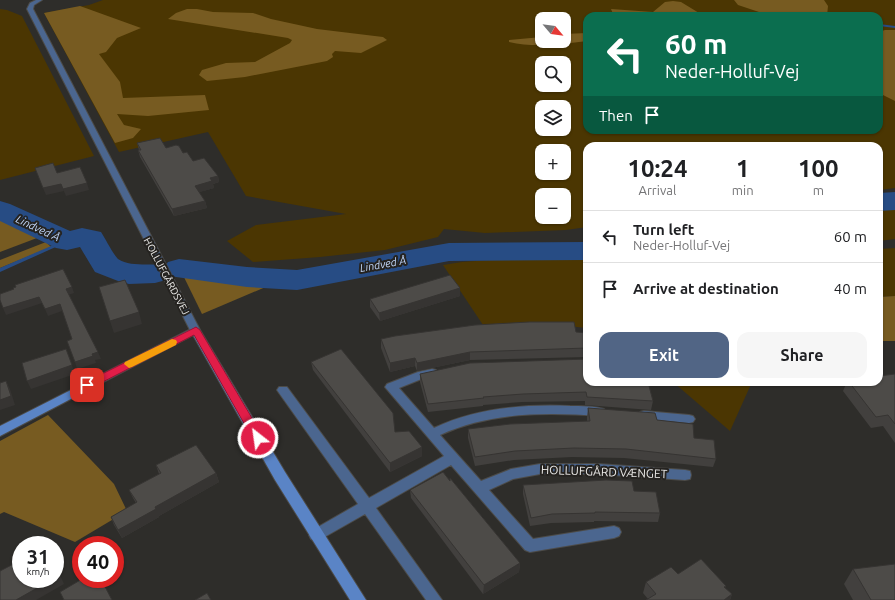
<!DOCTYPE html>
<html lang="en">
<head>
<meta charset="utf-8">
<style>
	body { margin:0; font-family:Ubuntu,sans-serif; background:#f6f6f6; color:#202124; height:100vh; display:flex; flex-direction:column; font-size:15px; white-space:nowrap }
	* { box-sizing:border-box; margin:0 }
	p { font-size:13px; color:#757577 }
	.icon { flex:none; width:22px; height:22px; fill:none; stroke:currentColor; stroke-width:2; stroke-linecap:round; stroke-linejoin:round }
	.map { position:relative; flex:1; overflow:hidden }
	.side { position:absolute; left:583px; top:142px; width:300px; height:244px; display:flex; flex-direction:column; background:#fff; border-radius:12px; box-shadow:0 1px 3px #0004 }
	.side>* { flex:none }
	.hud { position:absolute; left:583px; top:12px; width:300px; height:122px; border-radius:12px; box-shadow:0 1px 3px #0004; background:#0b6e4f; color:#fff; overflow:hidden }
	.needle { width:26px; rotate:119deg }
	.controls { position:absolute; left:535px; top:12px; display:grid; gap:8px }
	.controls a { display:grid; place-items:center; width:36px; height:36px; border-radius:8px; background:#fff; box-shadow:0 1px 3px #0004; font-size:20px }
	.speed { position:absolute; left:12px; top:536px; display:flex; gap:8px; font-size:20px; font-weight:700; text-align:center }
	.speed>* { display:grid; place-content:center; width:52px; height:52px; border-radius:50%; background:#fff; box-shadow:0 1px 3px #0004; line-height:1 }
	.speed small { font-size:10px; font-weight:400 }
	.speed .limit { border:6px solid #d22; background:#fff; color:#111 }
	.pin { position:absolute; display:grid; place-items:center; width:34px; height:34px; color:#fff; margin:-17px; border-radius:8px; box-shadow:0 2px 6px #0006 }
	.me { position:absolute; width:44px; margin:-22px; rotate:330deg; stroke-linejoin:round; filter:drop-shadow(0 0 3px #0008) }
	.turn { display:flex; align-items:center; gap:14px; height:84px; padding:0 16px; font-size:18px }
	.turn .icon { width:52px; height:52px; stroke-width:2.5 }
	.turn b { display:block; font-size:28px; line-height:34px }
	.then { display:flex; align-items:center; height:38px; padding:0 16px; background:#0003; gap:8px; font-size:15px }
	.eta { display:flex; justify-content:space-evenly; align-items:center; height:68px; text-align:center }
	.eta b { font-size:24px; font-weight:700; line-height:28px }
	.button { display:flex; gap:8px; margin-top:auto; padding:8px 16px }
	.button a { flex:1; height:46px; border-radius:12px; background:#516585; color:#fff; font-size:16px; font-weight:700; line-height:46px; text-align:center }
	.button a+a { background:#f6f6f6; color:#202124 }
	ul { padding:0; list-style:none }
	li { display:flex; align-items:center; gap:12px; height:52px; padding:0 16px; border-top:1px solid #e0e0e0 }
	li div { flex:1 }
	li b { display:block; font-size:15px }
	li em { font-style:normal }
	.map>svg:first-child { display:block }
</style>
</head>
<body>
<div class="map">
<svg width="895" height="600" viewBox="0 0 895 600">
	<rect width="100%" height="100%" fill="#2e2d2a"/>
	<g fill="#4b3602" fill-rule="evenodd">
		<path d="M 103,0 L 895,0 L 895,188 L 879,190 L 879,146 L 587,146 L 587,227 L 566,230 L 485,233 L 444,229 L 438,237 L 385,250 L 320,257 L 253,262 L 227,241 L 256,225 L 346,214 L 246,196 L 208,132 L 119,152 L 44,13 L 89,5 ZM 587,16 L 879,16 L 879,130 L 587,130 ZM 542,19 L 564,19 L 564,41 L 542,41 ZM 542,63 L 564,63 L 564,85 L 542,85 ZM 542,107 L 564,107 L 564,129 L 542,129 ZM 542,151 L 564,151 L 564,173 L 542,173 ZM 542,195 L 564,195 L 564,217 L 542,217 Z"/>
		<polygon points="0,9 7,10 22,16 94,156 0,180"/>
		<polygon points="895,204 895,239 879,241 879,206"/>
		<polygon points="895,248 895,296 879,297 879,249"/>
		<polygon points="587,253 587,328 557,325 485,328 443,265 462,262"/>
		<polygon points="673,382 752,382 730,431"/>
	</g>
	<g fill="#775b21">
		<polygon points="734,0 824,0 828,6 827,16 724,16 730,12 759,12 738,5"/>
		<polygon points="673,1 681,2 704,16 620,16 613,14 611,9 653,12 665,2"/>
		<polygon points="80,6 141,28 117,38 106,52 99,54 120,82 123,98 205,95 209,110 148,116 117,114 124,125 141,129 133,138 115,143 44,13"/>
		<polygon points="187,9 197,9 213,12 253,13 271,19 317,29 383,37 387,40 361,53 335,51 332,54 333,57 327,61 245,77 207,81 199,75 202,70 226,63 255,62 290,43 292,40 288,38 168,19 176,13"/>
		<polygon points="885,30 895,30 895,101 879,93 879,32"/>
		<path d="M 587,33 L 587,41 C 561,44 535,48 509,42 L 509,40 L 542,37 L 542,41 L 564,41 L 564,34 Z"/>
		<polygon points="0,217 34,233 37,238 0,252"/>
		<polygon points="46,242 51,247 0,268 0,260"/>
		<polygon points="181,271 268,286 202,314"/>
		<polygon points="895,296 895,341 879,341 879,297"/>
		<polygon points="48,415 114,484 127,511 75,542 4,512 0,514 0,441"/>
	</g>
	<g fill="none" stroke-linecap="round" stroke-linejoin="round">
		<g fill="#274c84" fill-rule="evenodd">
			<polygon points="879,24 895,26 895,28 879,26"/>
			<polygon points="65,240 67,240 69,241 0,272 0,268"/>
		</g>
		<g fill="#274c84" fill-rule="evenodd">
			<polygon points="895,192 895,210 879,211 879,193"/>
			<path d="M 0,201 L 10,204 L 70,231 L 82,228 L 101,232 C 105,238 113,254 118,259 C 131,268 151,262 165,266 L 168,262 L 179,259 L 247,267 L 297,270 L 449,243 L 587,242 L 587,260 L 449,261 L 297,290 L 247,287 L 169,276 L 166,280 L 155,283 L 129,284 L 118,281 L 95,272 L 80,247 L 67,250 L 56,248 L 0,221 Z"/>
		</g>
		<g stroke="#4c4b48" stroke-width="2">
			<g id="street">
				<polygon points="36,0 42,0 34,5 33,9 200,330 199,332 191,332 190,330 27,9 30,3"/>
				<path d="M 432,369 L 436,370 L 438,373 L 436,376 L 424,378 L 399,388 L 434,428 C 476,408 524,404 570,406 C 581,406 594,406 604,409 L 606,412 L 604,415 L 600,416 C 546,412 490,412 440,435 L 481,481 L 511,469 L 540,464 L 598,464 L 685,470 L 690,471 L 691,475 L 690,479 L 685,480 L 598,474 L 540,474 L 513,479 L 489,490 L 533,539 L 614,526 L 619,528 L 621,532 L 619,536 L 614,538 L 530,552 L 525,550 L 451,465 L 376,508 L 442,600 L 426,600 L 365,514 L 321,539 L 316,541 L 311,539 L 309,535 L 311,531 L 358,504 L 277,390 L 279,387 L 287,387 L 369,498 L 444,456 L 385,387 L 387,384 L 418,372 Z"/>
				<polygon points="644,411 689,415 693,416 695,419 693,422 689,423 644,419 640,418 638,415 640,412"/>
			</g>
		</g>
		<g stroke="#4c4b48" stroke-width="2">
			<polygon id="secondary" points="195,327 200,330 285,472 366,600 350,600 275,480 193,335 0,436 0,426"/>
		</g>
		<use href="#street" fill="#4b668f" fill-rule="evenodd"/>
		<use href="#secondary" fill="#5a84c6" fill-rule="evenodd"/>
	</g>
	<g fill="#42403e">
		<polygon points="137,143 166,148 183,153 193,161 218,176 219,182 213,184 214,188 199,192 205,201 207,208 174,216 140,157 138,150 139,150"/>
		<polygon points="460,288 460,296 380,321 370,307 370,299"/>
		<polygon points="576,332 587,333 587,357 470,360 417,371 415,366 390,372 381,348 381,339"/>
		<polygon points="311,362 395,432 422,456 390,472 313,370"/>
		<polygon points="420,374 587,382 653,401 651,410 585,405 585,401 522,402 483,405 483,406 428,412 420,382"/>
		<polygon points="895,374 895,443 883,426 871,428 843,391 847,382"/>
		<polygon points="588,408 657,420 694,438 716,459 713,467 624,458 572,457 514,460 475,466 468,438 468,429 587,421 587,417"/>
		<polygon points="156,465 216,473 219,482 159,516 159,517 122,538 114,525 111,517 136,503 133,498 129,490 159,474"/>
		<polygon points="450,478 520,563 519,572 483,594 411,498 410,490 450,480"/>
		<polygon points="523,485 634,491 660,513 658,522 594,521 594,522 551,523 530,526 523,494"/>
		<polygon points="853,569 895,600 853,600 844,584"/>
		<polygon points="678,574 726,586 725,588 732,594 730,600 646,600 648,599 643,593 646,582"/>
	</g>
	<g fill="#363432">
		<polygon points="218,176 219,182 213,184 214,188 197,193 195,186 210,178"/>
		<polygon points="87,183 89,190 66,196 63,189"/>
		<polygon points="61,184 64,191 46,195 43,188"/>
		<polygon points="205,201 207,208 174,216 172,209"/>
		<polygon points="72,287 74,293 68,295 66,289"/>
		<polygon points="460,288 460,296 380,321 379,313"/>
		<polygon points="39,297 42,303 6,315 3,308"/>
		<polygon points="60,304 62,311 48,316 45,309"/>
		<polygon points="139,312 142,324 114,333 110,321"/>
		<polygon points="66,349 75,374 31,389 27,381"/>
		<polygon points="98,352 101,359 95,360 96,363 77,369 75,362 92,354"/>
		<polygon points="470,352 470,360 417,371 417,363"/>
		<polygon points="415,358 415,366 390,372 390,363"/>
		<polygon points="6,381 10,389 15,405 0,410 0,400"/>
		<polygon points="422,447 422,456 390,472 390,463"/>
		<polygon points="216,473 219,482 159,516 159,517 122,538 118,530 155,507"/>
		<polygon points="520,563 519,572 483,594 484,585"/>
		<polygon points="55,564 64,584 36,600 16,600 53,579 55,579"/>
		<polygon points="732,594 730,600 724,600"/>
	</g>
	<g fill="#4d4b48" stroke="#363432">
		<polygon points="160,138 166,148 176,145 179,146 183,153 187,152 193,161 204,158 218,176 210,178 212,181 195,186 205,201 172,209 138,150 141,150 137,143"/>
		<polygon points="53,163 57,173 80,167 87,183 63,189 61,184 43,188 35,168"/>
		<polygon points="63,269 72,287 66,289 98,352 92,354 93,356 75,362 67,341 72,339 60,304 45,309 39,297 3,308 0,300 0,294 14,289 13,288 16,287 15,285"/>
		<polygon points="450,275 460,288 379,313 370,299"/>
		<polygon points="125,280 139,312 110,321 99,287"/>
		<polygon points="529,322 574,322 576,332 587,333 587,348 470,352 417,363 415,358 390,363 381,339 395,336 475,325"/>
		<polygon points="66,349 72,365 27,381 22,363"/>
		<polygon points="341,349 393,413 395,432 409,431 422,447 390,463 311,362"/>
		<polygon points="587,359 587,382 648,382 653,401 587,397 586,392 523,394 483,397 484,398 428,404 420,374 470,363"/>
		<polygon points="895,374 895,424 888,415 876,417 849,382 879,382 879,376"/>
		<polygon points="6,381 11,396 0,400 0,383"/>
		<polygon points="588,408 655,413 657,420 693,424 694,438 714,440 716,459 626,449 574,448 515,451 475,457 468,429 510,424 590,421"/>
		<polygon points="196,445 216,473 155,507 156,509 118,530 111,517 137,502 129,490 161,473 156,465"/>
		<polygon points="443,472 450,481 450,478 520,563 484,585 410,490"/>
		<polygon points="606,480 632,481 634,491 656,492 660,513 595,512 595,513 552,514 531,518 523,485"/>
		<polygon points="701,559 726,586 724,587 732,594 724,600 646,600 656,594 646,582 671,567 678,574"/>
		<polygon points="21,560 21,579 53,579 16,600 0,600 0,571"/>
		<polygon points="895,564 895,600 871,600 853,569"/>
		<polygon points="55,566 60,575 55,578"/>
		<polygon points="82,579 101,579 112,600 64,600 60,592"/>
		<polygon points="207,593 211,600 195,600"/>
	</g>
	<polygon fill="#e11d48" stroke="#92132f" points="196,327 200,330 262,435 263,438 262,441 258,442 254,441 194,335 91,388 84,388 82,385 84,383"/>
	<polygon fill="#f59e0b" points="172,339 176,340 177,342 176,345 132,367 129,368 124,364 125,362"/>
	<g text-anchor="middle" stroke-width="4" stroke-linejoin="round" paint-order="stroke">
		<g font-size="10" fill="#ebeae8" stroke="#252320">
			<text transform="translate(167 276) rotate(62)" y="4">HOLLUFGÅRDSVEJ</text>
		</g>
		<g font-size="11" font-style="italic" fill="#c2d8fb" stroke="#252320">
			<text transform="translate(38 228) rotate(25)" y="4">Lindved Å</text>
			<text transform="translate(383 264) rotate(-10)" y="4">Lindved Å</text>
		</g>
		<g font-size="12" fill="#ebeae8" stroke="#252320">
			<text transform="translate(604 472) rotate(2)" y="4">HOLLUFGÅRD VÆNGET</text>
		</g>
	</g>
</svg>
<div class="controls">
<a><svg class="needle" viewBox="-14 -14 28 28"><path d="M0-13l5 13h-10z" fill="#e53935"/><path d="M0 13l5-13h-10z" fill="#757577"/></svg></a>
<a><svg class="icon" aria-label="search" viewBox="0 0 24 24"><circle cx="10" cy="10" r="6"/><path d="M15 15l6 6"/></svg></a>
<a><svg class="icon" aria-label="layers" viewBox="0 0 24 24"><path d="M12 4l9 5-9 5-9-5zM3 14l9 5 9-5"/></svg></a>
<a>+</a>
<a>−</a>
</div>
<div class="speed"><div>31<small>km/h</small></div><div class="limit">40</div></div>
<div class="pin" style="left:87px;top:385px;background:#d93025"><svg class="icon" aria-label="arrive" viewBox="0 0 24 24"><path d="M6 21V4h12l-3 4 3 4H6"/></svg></div>
<svg class="me" style="left:258px;top:438px" viewBox="-20 -20 40 40"><circle r="17" fill="#e11d48" stroke="#fff" stroke-width="3"/><path d="M0-11L8 9 0 5-8 9z" fill="#fff"/></svg>
<div class="hud">
<div class="turn"><svg class="icon" aria-label="left" viewBox="0 0 24 24"><path d="M17 20v-9H6M10 6l-5 5 5 5"/></svg><div><b>60 m</b>Neder-Holluf-Vej</div></div>
<div class="then">Then<svg class="icon" aria-label="arrive" viewBox="0 0 24 24"><path d="M6 21V4h12l-3 4 3 4H6"/></svg></div>
</div>
<section class="side">
<div class="eta">
<div><b>10:24</b><p>Arrival</p></div>
<div><b>1</b><p>min</p></div>
<div><b>100</b><p>m</p></div>
</div>
<ul>
<li><svg class="icon" aria-label="left" viewBox="0 0 24 24"><path d="M17 20v-9H6M10 6l-5 5 5 5"/></svg><div><b>Turn left</b><p>Neder-Holluf-Vej</p></div><em>60 m</em></li>
<li><svg class="icon" aria-label="arrive" viewBox="0 0 24 24"><path d="M6 21V4h12l-3 4 3 4H6"/></svg><div><b>Arrive at destination</b></div><em>40 m</em></li>
</ul>
<div class="button"><a>Exit</a><a>Share</a></div>
</section>
</div>
</body>
</html>
